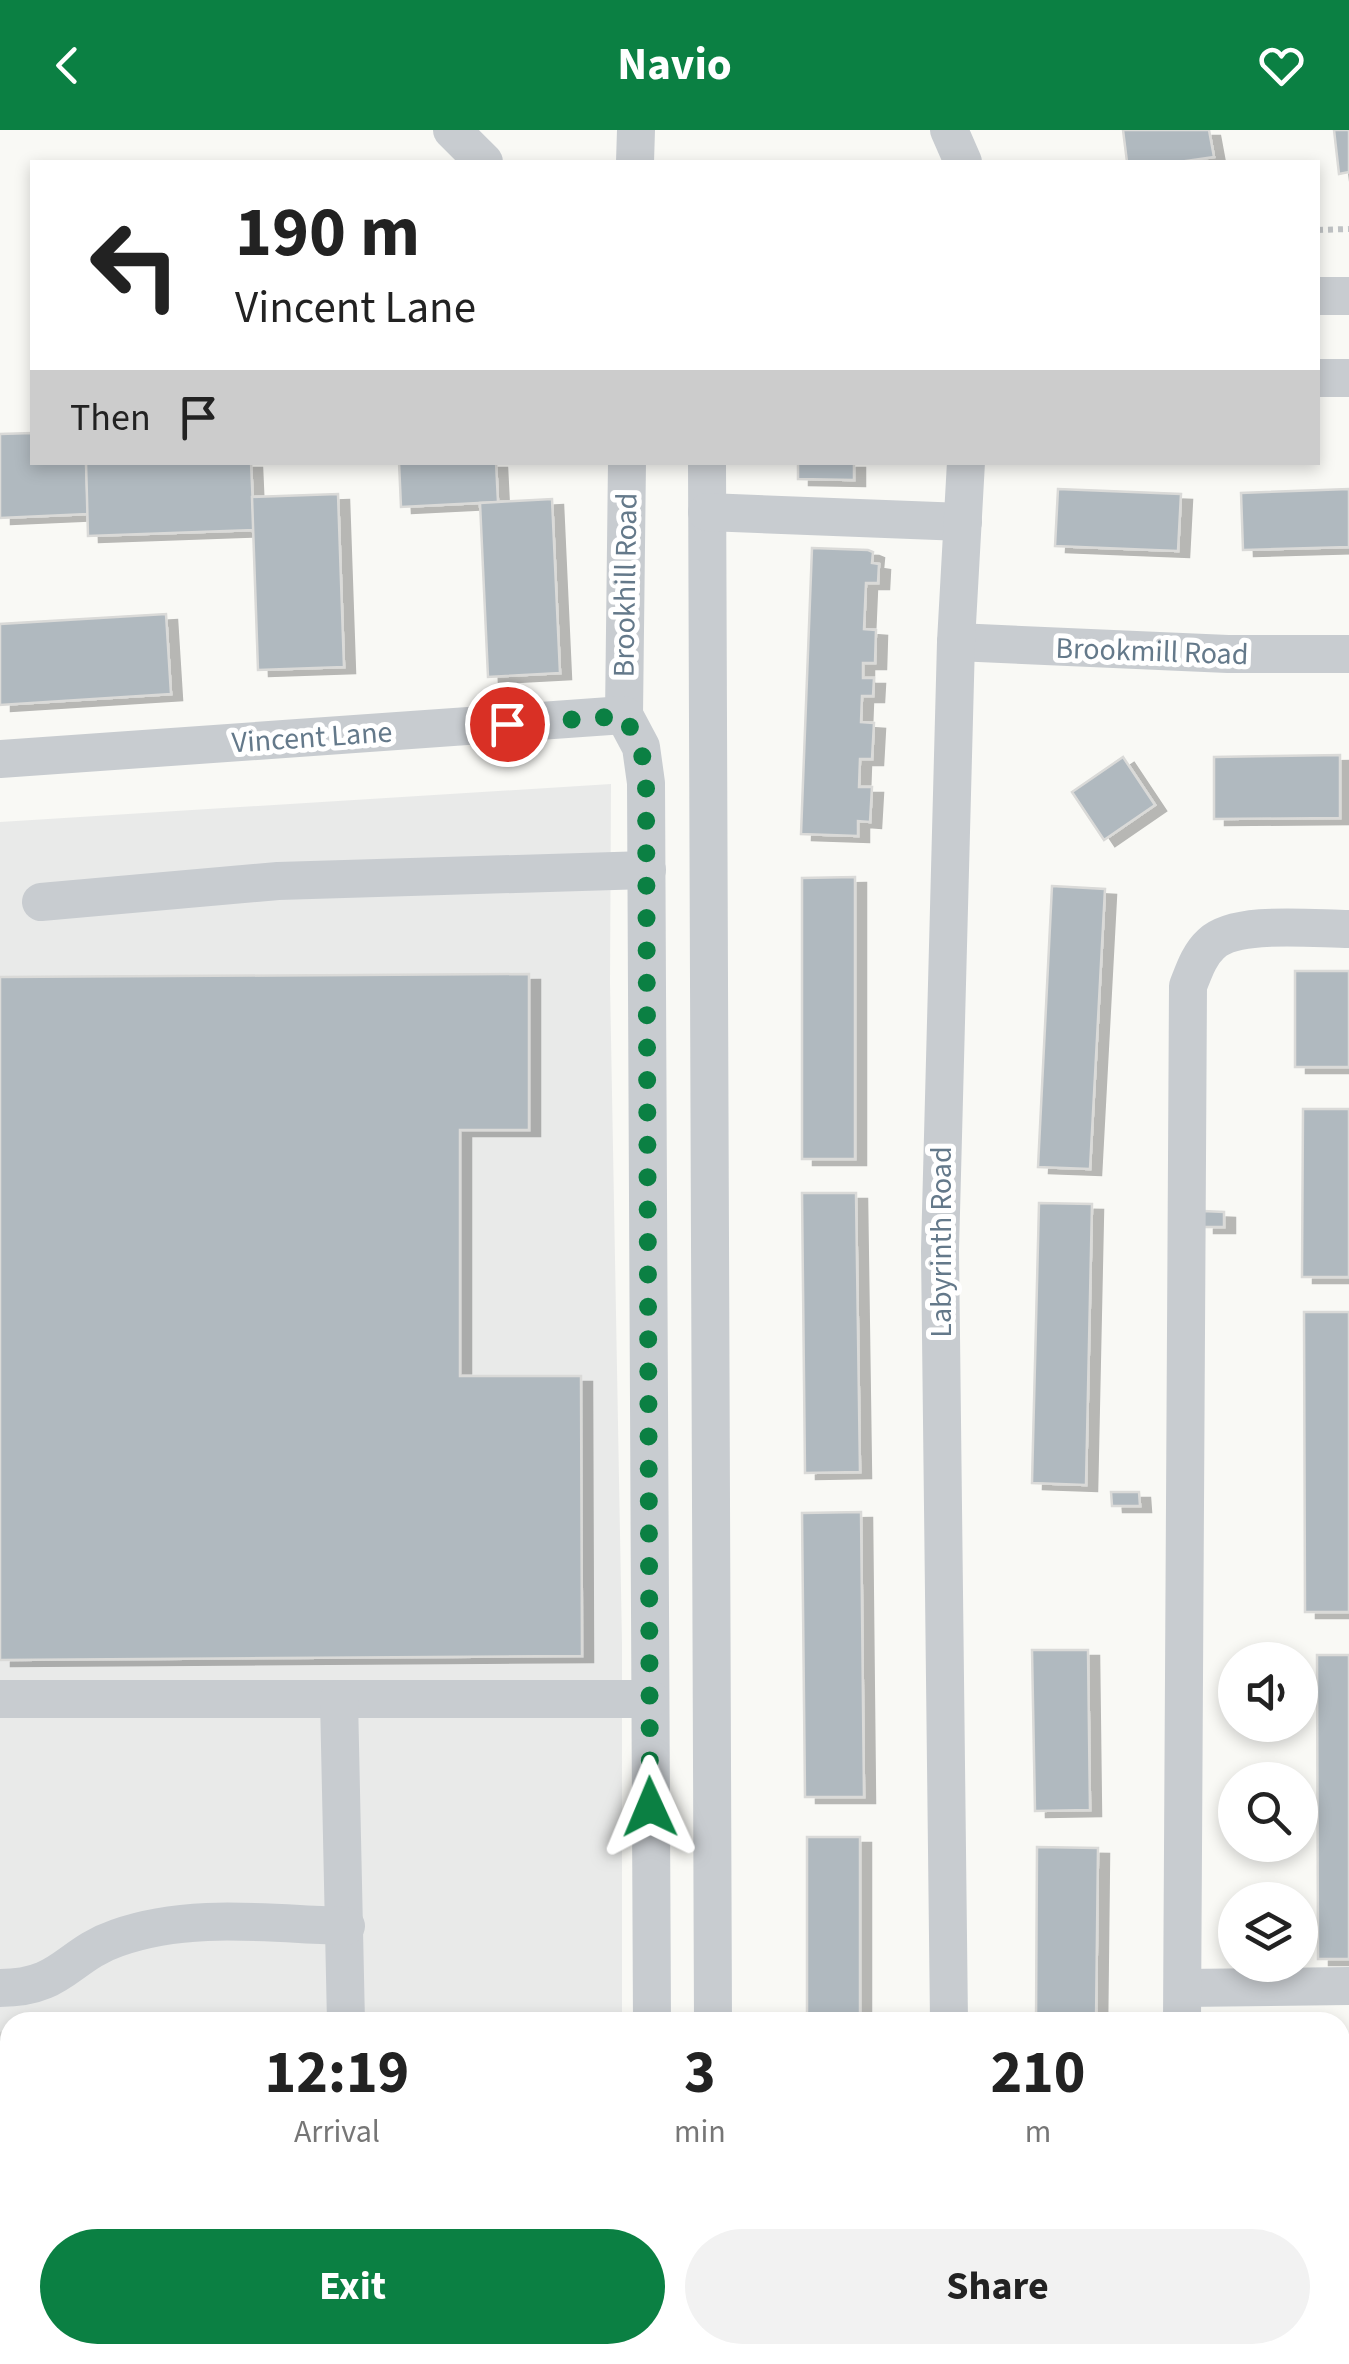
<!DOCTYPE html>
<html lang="en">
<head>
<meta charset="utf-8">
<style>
	body { margin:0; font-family:"Source Sans 3",sans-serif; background:#f2f2f2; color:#222; height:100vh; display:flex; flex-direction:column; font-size:38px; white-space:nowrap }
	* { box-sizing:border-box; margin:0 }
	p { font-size:32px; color:#767676 }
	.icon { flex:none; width:55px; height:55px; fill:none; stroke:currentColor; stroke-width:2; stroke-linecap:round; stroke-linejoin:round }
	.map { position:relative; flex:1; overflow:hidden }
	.sheet { position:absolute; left:0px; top:1882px; width:1350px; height:352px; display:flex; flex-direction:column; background:#fff; border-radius:30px 30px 0 0; box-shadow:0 5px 15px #0003 }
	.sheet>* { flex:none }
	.hud { position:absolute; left:30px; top:30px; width:1290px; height:305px; border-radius:0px; box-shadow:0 5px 15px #0003; background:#fff; color:#222; overflow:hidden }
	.tools { position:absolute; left:1218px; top:1512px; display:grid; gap:20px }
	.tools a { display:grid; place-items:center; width:100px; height:100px; border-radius:50%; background:#fff; box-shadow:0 5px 15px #0003; font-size:50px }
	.pin { position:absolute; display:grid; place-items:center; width:85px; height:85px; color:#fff; margin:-42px; border:5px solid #fff; border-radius:50%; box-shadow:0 2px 10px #0007 }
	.me { position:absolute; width:110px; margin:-55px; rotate:359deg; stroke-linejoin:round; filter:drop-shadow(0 0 8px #0008) }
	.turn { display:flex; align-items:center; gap:35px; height:210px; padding:0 40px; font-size:45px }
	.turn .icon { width:130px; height:130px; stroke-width:2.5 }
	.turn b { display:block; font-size:70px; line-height:85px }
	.then { display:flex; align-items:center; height:95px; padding:0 40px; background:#0003; gap:20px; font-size:38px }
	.eta { display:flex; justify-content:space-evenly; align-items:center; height:170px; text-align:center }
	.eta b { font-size:60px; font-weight:700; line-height:70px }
	.cta { display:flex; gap:20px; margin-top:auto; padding:20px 40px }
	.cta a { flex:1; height:115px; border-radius:60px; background:#0b8043; color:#fff; font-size:40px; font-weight:700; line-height:115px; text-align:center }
	.cta a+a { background:#f2f2f2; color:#222 }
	header { display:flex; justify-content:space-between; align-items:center; height:130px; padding:0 40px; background:#0b8043; color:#fff; font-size:45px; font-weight:700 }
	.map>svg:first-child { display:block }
</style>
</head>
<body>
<header><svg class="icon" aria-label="back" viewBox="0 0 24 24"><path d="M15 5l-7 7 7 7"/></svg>Navio<svg class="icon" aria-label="heart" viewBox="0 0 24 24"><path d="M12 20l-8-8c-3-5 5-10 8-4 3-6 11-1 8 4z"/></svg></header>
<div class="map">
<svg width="1349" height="2234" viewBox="0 0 1349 2234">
	<defs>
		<filter id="shadow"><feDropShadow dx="11" dy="6" stdDeviation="0" flood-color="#0004"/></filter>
	</defs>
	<rect width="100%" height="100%" fill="#f9f9f5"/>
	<polygon fill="#e9eae9" points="611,654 610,853 622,1514 622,1892 10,1892 10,2225 621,2225 621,2234 0,2234 0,692"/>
	<g fill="#b0b9bf" stroke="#dadad8" stroke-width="2.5" filter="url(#shadow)">
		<polygon points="1123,0 1209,0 1214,27 1179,32 1127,32"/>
		<polygon points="1334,0 1349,0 1349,42 1339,44"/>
		<polygon points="32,303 32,332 86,332 88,384 0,388 0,304"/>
		<polygon points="86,332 251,332 254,400 88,406"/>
		<polygon points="399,332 496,332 498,372 401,377"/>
		<polygon points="798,332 854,332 854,350 798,349"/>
		<polygon points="1058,359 1181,364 1178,421 1055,416"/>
		<polygon points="1349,359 1349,417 1243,420 1241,363"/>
		<polygon points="338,364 344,537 258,540 252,367"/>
		<polygon points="552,369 560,543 488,547 480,373"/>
		<polygon points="812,418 868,420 873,422 872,433 879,434 878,453 866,453 864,499 876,500 875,533 863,533 863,548 874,548 873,566 862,566 861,592 874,593 872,629 860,629 859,657 872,657 870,692 858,691 858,706 801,704"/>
		<polygon points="166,484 171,564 0,575 0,494"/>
		<polygon points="1340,625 1340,688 1214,689 1214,627"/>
		<polygon points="1123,627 1155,675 1104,710 1072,662"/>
		<polygon points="855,747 855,1029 802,1029 802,748"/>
		<polygon points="1052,756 1105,759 1090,1039 1038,1037"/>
		<rect x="1295" y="841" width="54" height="96"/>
		<polygon points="529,844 529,1000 460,1000 460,1246 581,1246 582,1526 0,1530 0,847"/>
		<polygon points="1303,979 1349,979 1349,1147 1302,1147"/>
		<polygon points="802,1063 856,1063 860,1342 805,1343"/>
		<polygon points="1039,1073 1092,1074 1086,1355 1032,1353"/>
		<polygon points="1203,1081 1224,1082 1224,1097 1203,1097"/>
		<polygon points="1304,1182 1349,1182 1349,1482 1305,1482"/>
		<polygon points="1111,1362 1139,1362 1140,1376 1112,1376"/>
		<polygon points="861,1382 864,1667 805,1667 802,1383"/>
		<polygon points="1032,1520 1088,1520 1090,1680 1035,1681"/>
		<polygon points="1317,1525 1349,1525 1349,1829 1318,1829"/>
		<rect x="807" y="1707" width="53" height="185"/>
		<polygon points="1037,1717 1098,1718 1096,1892 1036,1892"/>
		<polygon points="0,1903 10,1903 10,2225 290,2225 290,2234 0,2234"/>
		<rect x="1340" y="1931" width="9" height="59"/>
		<polygon points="1340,2184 1349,2184 1349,2234 1212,2234 1212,2225 1340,2225"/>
		<rect x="811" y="2225" width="53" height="9"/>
		<polygon points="1033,2225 1098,2225 1097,2234 1033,2234"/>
	</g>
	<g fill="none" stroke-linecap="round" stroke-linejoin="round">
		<polyline stroke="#bfc2c4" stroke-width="6" stroke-dasharray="5 5" stroke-linecap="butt" points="1318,100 1349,99"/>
		<g stroke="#c8ccd0" stroke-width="38">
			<polyline points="452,0 484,32"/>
			<polyline points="949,0 963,32"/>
			<polyline points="635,32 636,0"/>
			<polyline points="1318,166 1349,166"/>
			<polyline points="1318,248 1349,248"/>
			<polyline points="627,332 624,585 641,617 646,653 652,1892"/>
			<polyline points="707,332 713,1892"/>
			<polyline points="707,382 963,392"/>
			<polyline points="956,512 1228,524 1349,524"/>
			<polyline points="0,629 624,585"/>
			<polyline points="41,772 278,751 647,740"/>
			<polyline points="0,1569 650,1569"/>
			<polyline points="339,1569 346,1892"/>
			<path d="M 0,1858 C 63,1858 67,1825 117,1808 C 190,1782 271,1794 346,1796"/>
			<polyline points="1183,1858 1349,1856"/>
			<polyline points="949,1892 940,1120 956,512 966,332"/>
			<path d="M 1182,1892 L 1188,856 C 1194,841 1199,825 1211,814 C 1235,790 1314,799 1349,799"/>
			<polyline points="1340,2090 1349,2090"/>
			<polyline points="407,2225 411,2234"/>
			<polyline points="655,2225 655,2234"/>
			<polyline points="714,2225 714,2234"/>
			<polyline points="953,2225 953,2234"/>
			<polyline points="1181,2225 1181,2234"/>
		</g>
	</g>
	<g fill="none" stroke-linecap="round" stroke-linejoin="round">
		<polyline stroke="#0b8043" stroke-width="18" stroke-dasharray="0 32.4" points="507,594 624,586 641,617 646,653 650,1677"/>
	</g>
	<g text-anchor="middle" stroke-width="10" stroke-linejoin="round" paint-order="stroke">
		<g font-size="30" fill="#64798a" stroke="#fff">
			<text transform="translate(625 455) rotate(-89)" y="10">Brookhill Road</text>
			<text transform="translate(1152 521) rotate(2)" y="10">Brookmill Road</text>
			<text transform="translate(312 607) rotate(-4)" y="10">Vincent Lane</text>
			<text transform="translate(941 1112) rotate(-90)" y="10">Labyrinth Road</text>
		</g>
	</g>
</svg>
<div class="tools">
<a><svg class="icon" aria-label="sound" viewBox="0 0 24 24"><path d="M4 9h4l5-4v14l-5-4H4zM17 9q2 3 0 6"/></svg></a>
<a><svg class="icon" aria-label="search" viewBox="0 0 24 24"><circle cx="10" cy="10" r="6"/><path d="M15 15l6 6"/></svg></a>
<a><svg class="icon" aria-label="layers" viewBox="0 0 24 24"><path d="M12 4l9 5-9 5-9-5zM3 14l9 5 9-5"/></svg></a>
</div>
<div class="pin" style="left:507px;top:594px;background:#d93025"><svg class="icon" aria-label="arrive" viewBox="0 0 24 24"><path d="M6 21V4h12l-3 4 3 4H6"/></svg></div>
<svg class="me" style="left:650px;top:1677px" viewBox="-20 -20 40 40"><path d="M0-17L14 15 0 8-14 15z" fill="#0b8043" stroke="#fff" stroke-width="4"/></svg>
<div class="hud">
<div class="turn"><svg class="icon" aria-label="left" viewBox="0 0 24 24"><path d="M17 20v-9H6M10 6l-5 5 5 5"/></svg><div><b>190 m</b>Vincent Lane</div></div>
<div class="then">Then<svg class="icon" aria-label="arrive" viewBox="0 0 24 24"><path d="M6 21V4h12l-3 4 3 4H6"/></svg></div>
</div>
<section class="sheet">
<div class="eta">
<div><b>12:19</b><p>Arrival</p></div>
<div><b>3</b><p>min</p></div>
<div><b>210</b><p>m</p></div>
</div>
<div class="cta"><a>Exit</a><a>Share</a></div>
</section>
</div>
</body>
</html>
